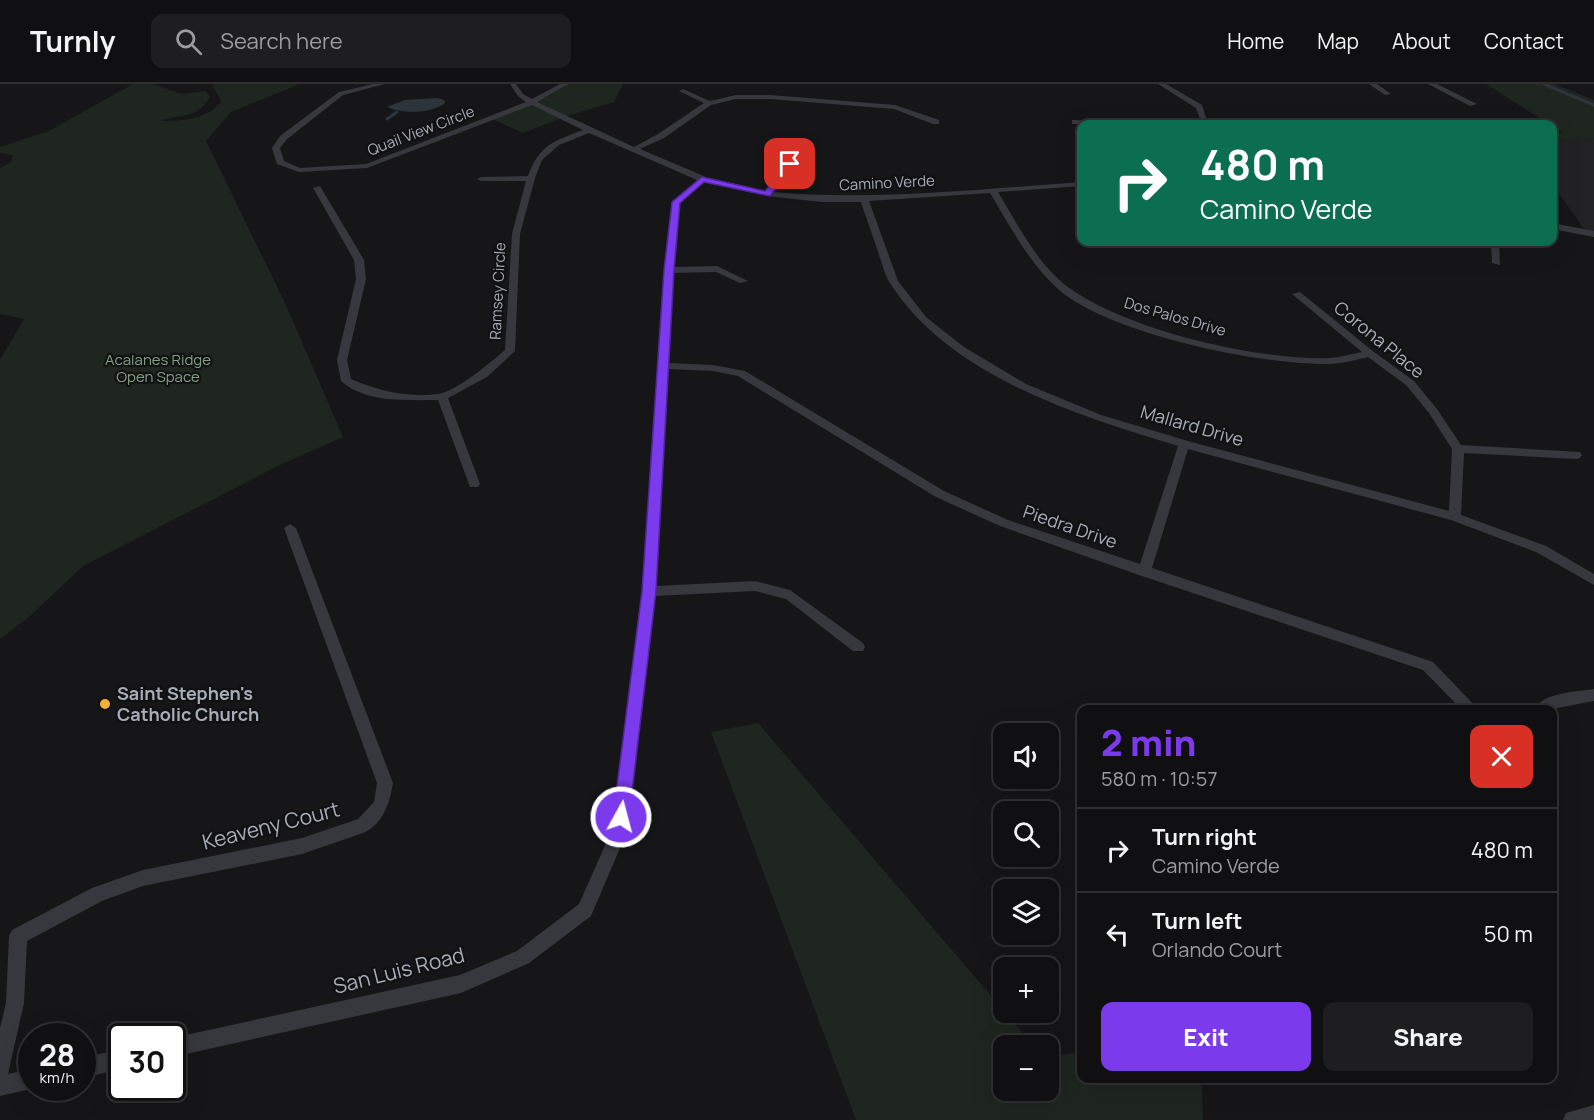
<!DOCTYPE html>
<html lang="en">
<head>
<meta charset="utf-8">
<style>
	body { margin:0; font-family:Manrope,sans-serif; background:#1e1e20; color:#f1f3f6; height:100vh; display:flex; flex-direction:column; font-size:22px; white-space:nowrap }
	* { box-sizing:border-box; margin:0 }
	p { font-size:20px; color:#9c9d9f }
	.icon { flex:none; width:33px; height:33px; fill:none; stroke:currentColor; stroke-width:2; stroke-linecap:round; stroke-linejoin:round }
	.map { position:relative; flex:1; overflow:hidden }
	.panel { position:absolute; left:1077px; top:621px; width:480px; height:378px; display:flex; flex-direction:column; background:#101012; border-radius:12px; box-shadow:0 6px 24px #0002,0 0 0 2px #303032 }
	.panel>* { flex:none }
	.hud { position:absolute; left:1077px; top:36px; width:480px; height:126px; border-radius:12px; box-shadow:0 6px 24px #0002,0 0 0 2px #303032; background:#0b6e4f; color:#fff; overflow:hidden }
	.fabs { position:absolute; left:993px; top:639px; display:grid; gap:12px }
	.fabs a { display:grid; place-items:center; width:66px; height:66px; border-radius:12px; background:#101012; box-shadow:0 6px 24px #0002,0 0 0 2px #303032; font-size:30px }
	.speed { position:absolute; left:18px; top:939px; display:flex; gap:12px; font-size:30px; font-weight:700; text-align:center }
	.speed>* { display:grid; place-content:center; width:78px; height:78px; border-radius:50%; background:#101012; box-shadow:0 6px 24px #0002,0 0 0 2px #303032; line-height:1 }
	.speed small { font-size:15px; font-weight:400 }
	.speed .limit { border:3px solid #111; border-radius:9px; background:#fff; color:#111 }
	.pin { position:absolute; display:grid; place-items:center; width:51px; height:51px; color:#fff; margin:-26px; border-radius:12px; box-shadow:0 3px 9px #0006 }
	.me { position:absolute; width:66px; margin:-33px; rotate:7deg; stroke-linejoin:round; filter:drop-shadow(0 0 4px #0008) }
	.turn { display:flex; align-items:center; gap:21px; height:126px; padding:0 24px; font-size:27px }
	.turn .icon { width:78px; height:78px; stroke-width:2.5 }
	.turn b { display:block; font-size:42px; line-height:51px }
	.round { display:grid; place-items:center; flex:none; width:63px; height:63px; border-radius:12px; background:#1e1e20 }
	.headline { display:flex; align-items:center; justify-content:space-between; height:102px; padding:0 24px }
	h1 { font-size:36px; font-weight:800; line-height:45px; color:#7c3aed }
	.primary-button { display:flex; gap:12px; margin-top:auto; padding:12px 24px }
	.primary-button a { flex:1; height:69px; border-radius:12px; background:#7c3aed; color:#fff; font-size:24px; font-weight:800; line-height:69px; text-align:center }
	.primary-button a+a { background:#1e1e20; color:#f1f3f6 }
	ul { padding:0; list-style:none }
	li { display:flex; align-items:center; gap:18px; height:84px; padding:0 24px; border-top:2px solid #303032 }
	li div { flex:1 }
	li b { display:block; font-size:22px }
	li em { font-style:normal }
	header { display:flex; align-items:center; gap:36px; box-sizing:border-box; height:84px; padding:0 30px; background:#101012; border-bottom:2px solid #303032 }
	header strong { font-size:28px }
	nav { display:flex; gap:33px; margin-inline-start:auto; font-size:21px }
	.search { width:420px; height:54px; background:#1e1e20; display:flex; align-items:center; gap:15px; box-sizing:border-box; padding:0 21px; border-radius:12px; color:#9c9d9f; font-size:22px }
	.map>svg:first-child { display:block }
</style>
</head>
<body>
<header>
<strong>Turnly</strong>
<div class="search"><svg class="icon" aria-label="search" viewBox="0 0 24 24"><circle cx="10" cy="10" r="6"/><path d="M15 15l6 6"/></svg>Search here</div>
<nav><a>Home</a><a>Map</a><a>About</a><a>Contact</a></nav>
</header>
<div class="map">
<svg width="1594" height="1036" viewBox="0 0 1594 1036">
	<rect width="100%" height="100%" fill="#161618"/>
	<polygon fill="#222225" points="1594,54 1594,150 1587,149 1553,101 1552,57"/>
	<g fill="#1e261f">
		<path d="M 133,0 L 152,0 L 182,10 L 206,7 L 210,13 C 198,35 179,30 161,37 C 181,37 210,35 221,17 L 212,0 L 300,0 L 231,28 L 206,57 L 285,219 L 343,353 L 282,380 L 83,482 L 29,533 L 0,555 L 0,276 L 24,235 L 0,230 L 0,84 L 11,78 L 13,71 L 0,69 L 0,63 L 49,47 Z"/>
		<polygon points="565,0 623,0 614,18 564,33 523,49 490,34 532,18"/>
		<polygon points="1486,0 1555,0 1594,16 1594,54 1553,57 1553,49 1562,49 1552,40 1549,40"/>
		<polygon points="758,639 1033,961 1004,962 1004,1006 1048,1006 1049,973 1081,968 1082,994 1202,995 1203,1036 856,1036 711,648"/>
	</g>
	<path fill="#2c353c" d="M 437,14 L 444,16 L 445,19 C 430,30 402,30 387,23 L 405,16 Z"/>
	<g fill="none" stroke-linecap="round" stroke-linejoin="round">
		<g stroke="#2c353c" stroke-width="3">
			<polyline points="1544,0 1594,21"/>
			<polyline points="387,35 397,28"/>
		</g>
		<g fill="#37383d" fill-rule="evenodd">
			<path d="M 373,0 L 385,0 L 343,11 L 286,56 L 280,64 L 284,77 L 300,84 L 366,80 L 526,18 L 518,12 L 510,0 L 516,0 L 523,10 L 532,15 L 560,0 L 568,0 L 537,18 L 634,63 L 658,50 L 704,19 L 681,8 L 679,7 L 683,5 L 710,17 L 736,11 L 770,11 L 895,21 L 939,36 L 939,40 L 933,40 L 894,25 L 770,15 L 736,15 L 711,21 L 664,54 L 640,65 L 706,93 L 765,107 L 787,78 L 793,78 L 794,80 L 773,108 C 876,117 979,105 1082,98 L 1082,102 L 998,108 C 1018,141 1037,180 1068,203 C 1126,246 1259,277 1330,274 C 1341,273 1351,270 1362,268 L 1292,210 L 1300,208 L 1374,268 L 1414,297 L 1437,325 L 1461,361 L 1580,368 L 1582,371 L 1580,374 L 1576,375 L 1464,369 L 1461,431 L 1546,462 L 1594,490 L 1594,501 L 1536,468 L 1451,436 L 1188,365 L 1152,484 L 1433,578 L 1479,626 L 1462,626 L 1423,586 L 1139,491 L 1000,442 L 936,413 L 738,292 L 713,287 L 668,285 L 656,502 L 755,497 L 790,506 L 863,559 L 865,563 L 863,567 L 853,567 L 786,515 L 755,507 L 655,512 L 629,733 L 623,757 L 591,832 L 529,879 L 461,909 L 172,973 L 172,954 L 460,891 L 517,867 L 579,820 L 607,757 L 613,733 L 642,507 L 664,186 L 672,118 L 697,96 L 589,49 L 559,61 L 542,76 L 535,94 L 520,150 L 515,267 L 487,293 L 448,314 L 480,400 L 478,403 L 470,403 L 438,316 C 407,316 365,319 341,297 L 337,276 L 356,195 L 354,176 L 313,104 L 320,102 L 364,176 L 366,195 L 347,276 L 351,295 C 378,307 409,314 438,310 C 457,307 490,279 505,266 L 512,150 L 526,97 L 481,97 L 477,95 L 481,93 L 528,92 C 539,61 554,57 583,46 L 532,21 L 367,84 L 299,88 L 277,80 L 272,64 L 280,52 L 339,8 ZM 705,98 L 767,112 L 822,118 L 861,118 C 867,136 874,155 880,174 C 883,182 885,192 890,199 C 949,292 1077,331 1178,362 L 1140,480 L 1008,436 L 944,407 L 745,287 L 713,281 L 668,279 L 673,189 L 716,188 L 740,199 L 748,197 L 717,182 L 674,183 L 680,119 ZM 990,109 C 1010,142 1029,179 1058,205 C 1109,250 1260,281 1328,280 C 1341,280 1355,276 1368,273 L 1406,301 L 1429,329 L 1452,365 L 1449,427 L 1188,357 L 1101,331 L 1026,300 L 964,263 L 926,233 L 898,197 L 869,117 Z"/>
			<polygon points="1158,0 1166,0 1202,21 1208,40 1202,40 1196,24"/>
			<polygon points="1369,0 1377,0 1391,10 1385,11"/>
			<polygon points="1428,0 1437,0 1477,20 1470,22"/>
			<polygon points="1075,36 1102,38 1106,40 1072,40 1072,36"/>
			<polygon points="1552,139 1594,147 1594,153 1552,145"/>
			<polygon points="1491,158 1499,158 1500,181 1492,179"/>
			<path d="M 290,440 L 296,444 L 393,699 C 390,718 383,741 363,749 L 302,770 L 143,802 L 102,817 L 27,857 L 24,919 L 8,990 L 32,985 L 32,1004 L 35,1004 L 0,1012 L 0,944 L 6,919 L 9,852 L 12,846 L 92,804 L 143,786 L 302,754 L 358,735 L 374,718 L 377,699 L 284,444 Z"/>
			<path d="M 1594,605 L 1594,617 C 1572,621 1554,626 1533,626 C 1544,608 1575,608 1594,605 Z"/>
			<polygon points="122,965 122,985 82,994 82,974"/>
			<polygon points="1594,1021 1594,1036 1563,1036 1566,1029"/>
		</g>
	</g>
	<polygon fill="#7c3aed" stroke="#51269a" stroke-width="1.5" points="788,78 795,80 770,112 704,98 680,119 674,186 656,507 629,733 627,738 621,740 615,738 613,733 642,507 664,186 672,118 702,93 765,107"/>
	<circle fill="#f2b134" stroke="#111113" stroke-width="2" cx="105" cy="620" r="6"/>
	<g text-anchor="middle" stroke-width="4.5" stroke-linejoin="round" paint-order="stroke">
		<g font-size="15" fill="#a8adb8" stroke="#111113">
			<text transform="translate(421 47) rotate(-21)" y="5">Quail View Circle</text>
			<text transform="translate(887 99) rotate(-3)" y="5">Camino Verde</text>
			<text transform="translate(498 207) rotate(-87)" y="5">Ramsey Circle</text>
			<text transform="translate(1175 233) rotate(16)" y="5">Dos Palos Drive</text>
		</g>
		<g font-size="15" fill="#7fa381" stroke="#111113">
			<text x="158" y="281">Acalanes Ridge<tspan x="158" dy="17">Open Space</tspan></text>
		</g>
		<g font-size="18" fill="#a8adb8" stroke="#111113">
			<text transform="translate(1379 256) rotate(39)" y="6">Corona Place</text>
			<text transform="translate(1192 342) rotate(16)" y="6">Mallard Drive</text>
			<text transform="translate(1070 443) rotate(19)" y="6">Piedra Drive</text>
		</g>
		<g font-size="18" font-weight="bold" fill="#a8adb8" stroke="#111113" text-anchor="start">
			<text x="117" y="616">Saint Stephen's<tspan x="117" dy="21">Catholic Church</tspan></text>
		</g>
		<g font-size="21" fill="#a8adb8" stroke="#111113">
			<text transform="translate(271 742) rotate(-14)" y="7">Keaveny Court</text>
			<text transform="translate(399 887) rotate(-14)" y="7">San Luis Road</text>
		</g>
	</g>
</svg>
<div class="fabs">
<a><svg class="icon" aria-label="sound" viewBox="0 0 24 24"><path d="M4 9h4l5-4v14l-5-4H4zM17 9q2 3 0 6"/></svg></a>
<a><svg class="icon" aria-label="search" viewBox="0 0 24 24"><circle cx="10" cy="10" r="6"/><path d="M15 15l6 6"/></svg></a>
<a><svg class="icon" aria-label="layers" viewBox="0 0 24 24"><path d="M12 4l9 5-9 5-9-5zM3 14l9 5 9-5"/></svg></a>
<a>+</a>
<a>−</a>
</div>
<div class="speed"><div>28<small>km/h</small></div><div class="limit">30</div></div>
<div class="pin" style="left:790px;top:80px;background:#d93025"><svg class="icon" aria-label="arrive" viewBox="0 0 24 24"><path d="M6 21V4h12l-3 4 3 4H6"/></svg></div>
<svg class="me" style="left:621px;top:733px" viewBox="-20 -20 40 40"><circle r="17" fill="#7c3aed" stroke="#fff" stroke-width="3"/><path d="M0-11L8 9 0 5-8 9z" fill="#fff"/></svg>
<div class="hud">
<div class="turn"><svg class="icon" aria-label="right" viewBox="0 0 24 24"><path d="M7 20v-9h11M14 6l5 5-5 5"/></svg><div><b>480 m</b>Camino Verde</div></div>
</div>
<section class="panel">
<div class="headline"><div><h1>2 min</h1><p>580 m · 10:57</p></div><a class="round" style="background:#d93025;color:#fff"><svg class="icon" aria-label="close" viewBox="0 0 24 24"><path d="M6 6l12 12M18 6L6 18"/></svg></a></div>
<ul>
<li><svg class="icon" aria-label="right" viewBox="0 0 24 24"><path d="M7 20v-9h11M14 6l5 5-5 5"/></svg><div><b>Turn right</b><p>Camino Verde</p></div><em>480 m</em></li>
<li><svg class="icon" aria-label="left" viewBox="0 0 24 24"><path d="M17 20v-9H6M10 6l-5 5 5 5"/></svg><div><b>Turn left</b><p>Orlando Court</p></div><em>50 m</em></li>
</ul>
<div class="primary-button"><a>Exit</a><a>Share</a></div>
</section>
</div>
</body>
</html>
